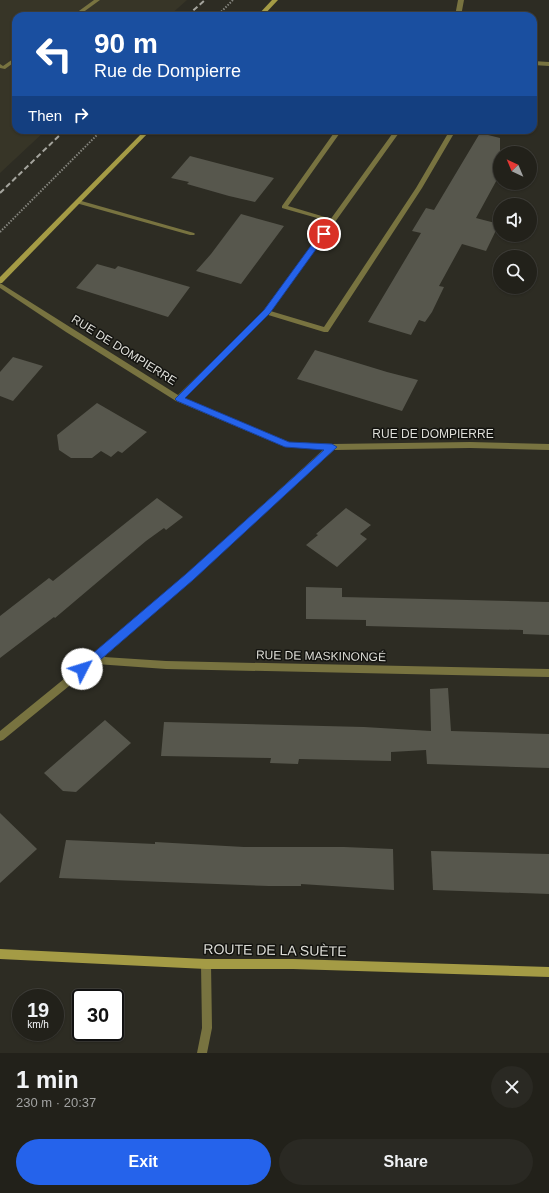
<!DOCTYPE html>
<html lang="en">
<head>
<meta charset="utf-8">
<style>
	body { margin:0; font-family:Arial,sans-serif; background:#2a2923; color:#f1f3f6; height:100vh; display:flex; flex-direction:column; font-size:15px; white-space:nowrap }
	* { box-sizing:border-box; margin:0 }
	p { font-size:13px; color:#a2a3a2 }
	.icon { flex:none; width:22px; height:22px; fill:none; stroke:currentColor; stroke-width:2; stroke-linecap:round; stroke-linejoin:round }
	.map { position:relative; height:1053px; overflow:hidden }
	.sheet { display:flex; flex-direction:column; background:#22211a; flex:1 }
	.sheet>* { flex:none }
	.banner { position:absolute; left:12px; top:12px; width:525px; height:122px; border-radius:12px; box-shadow:0 1px 3px #0004,0 0 0 1px #3f3e39; background:#1a4fa0; color:#fff; overflow:hidden }
	.needle { width:26px; rotate:316deg }
	.fabs { position:absolute; left:493px; top:146px; display:grid; gap:8px }
	.fabs a { display:grid; place-items:center; width:44px; height:44px; border-radius:50%; background:#22211a; box-shadow:0 1px 3px #0004,0 0 0 1px #3f3e39; font-size:20px }
	.speed { position:absolute; left:12px; top:989px; display:flex; gap:8px; font-size:20px; font-weight:700; text-align:center }
	.speed>* { display:grid; place-content:center; width:52px; height:52px; border-radius:50%; background:#22211a; box-shadow:0 1px 3px #0004,0 0 0 1px #3f3e39; line-height:1 }
	.speed small { font-size:10px; font-weight:400 }
	.speed .limit { border:2px solid #111; border-radius:6px; background:#fff; color:#111 }
	.pin { position:absolute; display:grid; place-items:center; width:34px; height:34px; color:#fff; margin:-17px; border:2px solid #fff; border-radius:50%; box-shadow:0 1px 4px #0007 }
	.me { position:absolute; width:44px; margin:-22px; rotate:50deg; stroke-linejoin:round; filter:drop-shadow(0 0 3px #0008) }
	.turn { display:flex; align-items:center; gap:14px; height:84px; padding:0 16px; font-size:18px }
	.turn .icon { width:52px; height:52px; stroke-width:2.5 }
	.turn b { display:block; font-size:28px; line-height:34px }
	.then { display:flex; align-items:center; height:38px; padding:0 16px; background:#0003; gap:8px; font-size:15px }
	.round { display:grid; place-items:center; flex:none; width:42px; height:42px; border-radius:21px; background:#2a2923 }
	.headline { display:flex; align-items:center; justify-content:space-between; height:68px; padding:0 16px }
	h1 { font-size:24px; font-weight:700; line-height:30px }
	.button { display:flex; gap:8px; margin-top:auto; padding:8px 16px }
	.button a { flex:1; height:46px; border-radius:24px; background:#2563eb; color:#fff; font-size:16px; font-weight:700; line-height:46px; text-align:center }
	.button a+a { background:#2a2923; color:#f1f3f6 }
	.map>svg:first-child { display:block }
</style>
</head>
<body>
<div class="map">
<svg width="549" height="1053" viewBox="0 0 549 1053">
	<rect width="100%" height="100%" fill="#2d2c23"/>
	<polygon fill="#373527" points="0,0 187,0 169,16 16,16 16,130 46,130 0,173"/>
	<g fill="#57574d">
		<polygon points="480,133 500,138 500,174 476,218 499,224 486,251 462,244 439,286 444,287 432,312 425,322 419,320 411,335 368,322 421,233 412,231 426,208 434,210"/>
		<polygon points="190,156 255,173 274,178 255,202 229,196 187,184 189,182 171,178"/>
		<polygon points="241,214 284,226 241,284 196,271 211,254"/>
		<polygon points="97,264 115,269 118,266 190,287 168,317 76,288"/>
		<polygon points="315,350 387,372 418,380 402,411 297,379"/>
		<polygon points="13,357 43,366 13,401 0,396 0,372"/>
		<polygon points="97,403 147,432 122,453 118,451 111,457 101,451 92,458 71,458 59,450 57,435"/>
		<polygon points="157,498 183,517 166,530 164,528 146,541 55,618 54,617 0,658 0,616 49,578 53,581"/>
		<polygon points="346,508 371,525 360,534 367,539 337,567 306,545 318,535 316,534"/>
		<polygon points="306,587 342,588 342,597 549,602 549,635 523,634 523,630 366,626 366,620 306,619"/>
		<polygon points="448,688 451,731 549,734 549,768 427,764 426,750 391,752 391,761 299,759 298,764 270,763 271,758 161,756 164,722 364,727 431,731 430,689"/>
		<polygon points="105,720 131,743 76,792 63,791 44,773"/>
		<polygon points="0,813 37,849 0,883"/>
		<polygon points="66,840 155,844 155,842 244,847 344,847 393,849 394,890 301,884 301,886 269,886 59,878"/>
		<polygon points="431,851 549,854 549,894 433,890"/>
	</g>
	<g fill="none" stroke-linecap="round" stroke-linejoin="round">
		<g stroke="#86867f" stroke-width="2" stroke-dasharray="1.5 1.5" stroke-linecap="butt">
			<polyline points="217,16 233,0"/>
			<polyline points="0,232 102,130"/>
		</g>
		<g fill="#787340" fill-rule="evenodd">
			<polygon points="94,0 100,0 78,16 72,16"/>
			<polygon points="16,57 16,61 5,69 0,68 0,64 3,66"/>
			<polygon points="336,130 342,130 288,206 335,220 335,222 331,222 282,208 282,206"/>
			<polygon points="381,130 391,130 399,133 396,135"/>
			<polygon points="450,130 456,130 422,188 328,332 324,332 265,314 264,312 267,310 324,327 416,188"/>
			<polygon points="78,200 194,233 195,234 194,235 190,235 76,203 75,202"/>
		</g>
		<g fill="#787340" fill-rule="evenodd">
			<polygon points="458,0 464,0 461,16 455,16"/>
			<polygon points="533,61 549,62 549,66 533,65"/>
			<polygon points="395,130 401,130 269,314 184,398 289,442 332,444 470,442 549,444 549,450 470,448 334,450 192,579 104,657 166,661 549,669 549,677 166,669 96,664 3,740 0,741 0,731 91,657 186,575 324,449 285,447 176,401 66,332 0,288 0,283 178,395 265,310"/>
			<polygon points="206,959 210,960 211,964 212,1028 207,1053 197,1053 202,1028 201,964 202,960"/>
		</g>
		<g fill="#a49b45" fill-rule="evenodd">
			<polygon points="272,0 278,0 263,16 257,16"/>
			<polygon points="145,130 151,130 2,283 0,283 0,277"/>
			<polygon points="0,949 206,959 293,959 549,967 549,977 293,969 206,969 0,959"/>
		</g>
		<g stroke="#a4a49d" stroke-width="2" stroke-dasharray="5.5 3" stroke-linecap="butt">
			<polyline points="187,16 205,0"/>
			<polyline points="0,193 65,130"/>
		</g>
	</g>
	<polygon fill="#2563eb" stroke="#184099" points="321,232 326,232 327,234 270,313 185,398 289,442 332,444 337,447 193,580 86,672 82,674 78,672 77,669 78,666 186,574 324,450 285,447 177,401 175,399 264,310"/>
	<g text-anchor="middle" stroke-width="3" stroke-linejoin="round" paint-order="stroke">
		<g font-size="12" fill="#ddddd7" stroke="#141410">
			<text transform="translate(124 350) rotate(32)" y="4">RUE DE DOMPIERRE</text>
			<text x="433" y="438">RUE DE DOMPIERRE</text>
			<text transform="translate(321 656) rotate(1)" y="4">RUE DE MASKINONGÉ</text>
		</g>
		<g font-size="14" fill="#ddddd7" stroke="#141410">
			<text transform="translate(275 950) rotate(1)" y="5">ROUTE DE LA SUÈTE</text>
		</g>
	</g>
</svg>
<div class="fabs">
<a><svg class="needle" viewBox="-14 -14 28 28"><path d="M0-13l5 13h-10z" fill="#e53935"/><path d="M0 13l5-13h-10z" fill="#a2a3a2"/></svg></a>
<a><svg class="icon" aria-label="sound" viewBox="0 0 24 24"><path d="M4 9h4l5-4v14l-5-4H4zM17 9q2 3 0 6"/></svg></a>
<a><svg class="icon" aria-label="search" viewBox="0 0 24 24"><circle cx="10" cy="10" r="6"/><path d="M15 15l6 6"/></svg></a>
</div>
<div class="speed"><div>19<small>km/h</small></div><div class="limit">30</div></div>
<div class="pin" style="left:324px;top:234px;background:#d93025"><svg class="icon" aria-label="arrive" viewBox="0 0 24 24"><path d="M6 21V4h12l-3 4 3 4H6"/></svg></div>
<svg class="me" style="left:82px;top:669px" viewBox="-20 -20 40 40"><circle r="19" fill="#fff"/><path d="M0-13L10 11 0 6-10 11z" fill="#2563eb"/></svg>
<div class="banner">
<div class="turn"><svg class="icon" aria-label="left" viewBox="0 0 24 24"><path d="M17 20v-9H6M10 6l-5 5 5 5"/></svg><div><b>90 m</b>Rue de Dompierre</div></div>
<div class="then">Then<svg class="icon" aria-label="right" viewBox="0 0 24 24"><path d="M7 20v-9h11M14 6l5 5-5 5"/></svg></div>
</div>
</div>
<section class="sheet">
<div class="headline"><div><h1>1 min</h1><p>230 m · 20:37</p></div><a class="round"><svg class="icon" aria-label="close" viewBox="0 0 24 24"><path d="M6 6l12 12M18 6L6 18"/></svg></a></div>
<div class="button"><a>Exit</a><a>Share</a></div>
</section>
</body>
</html>
